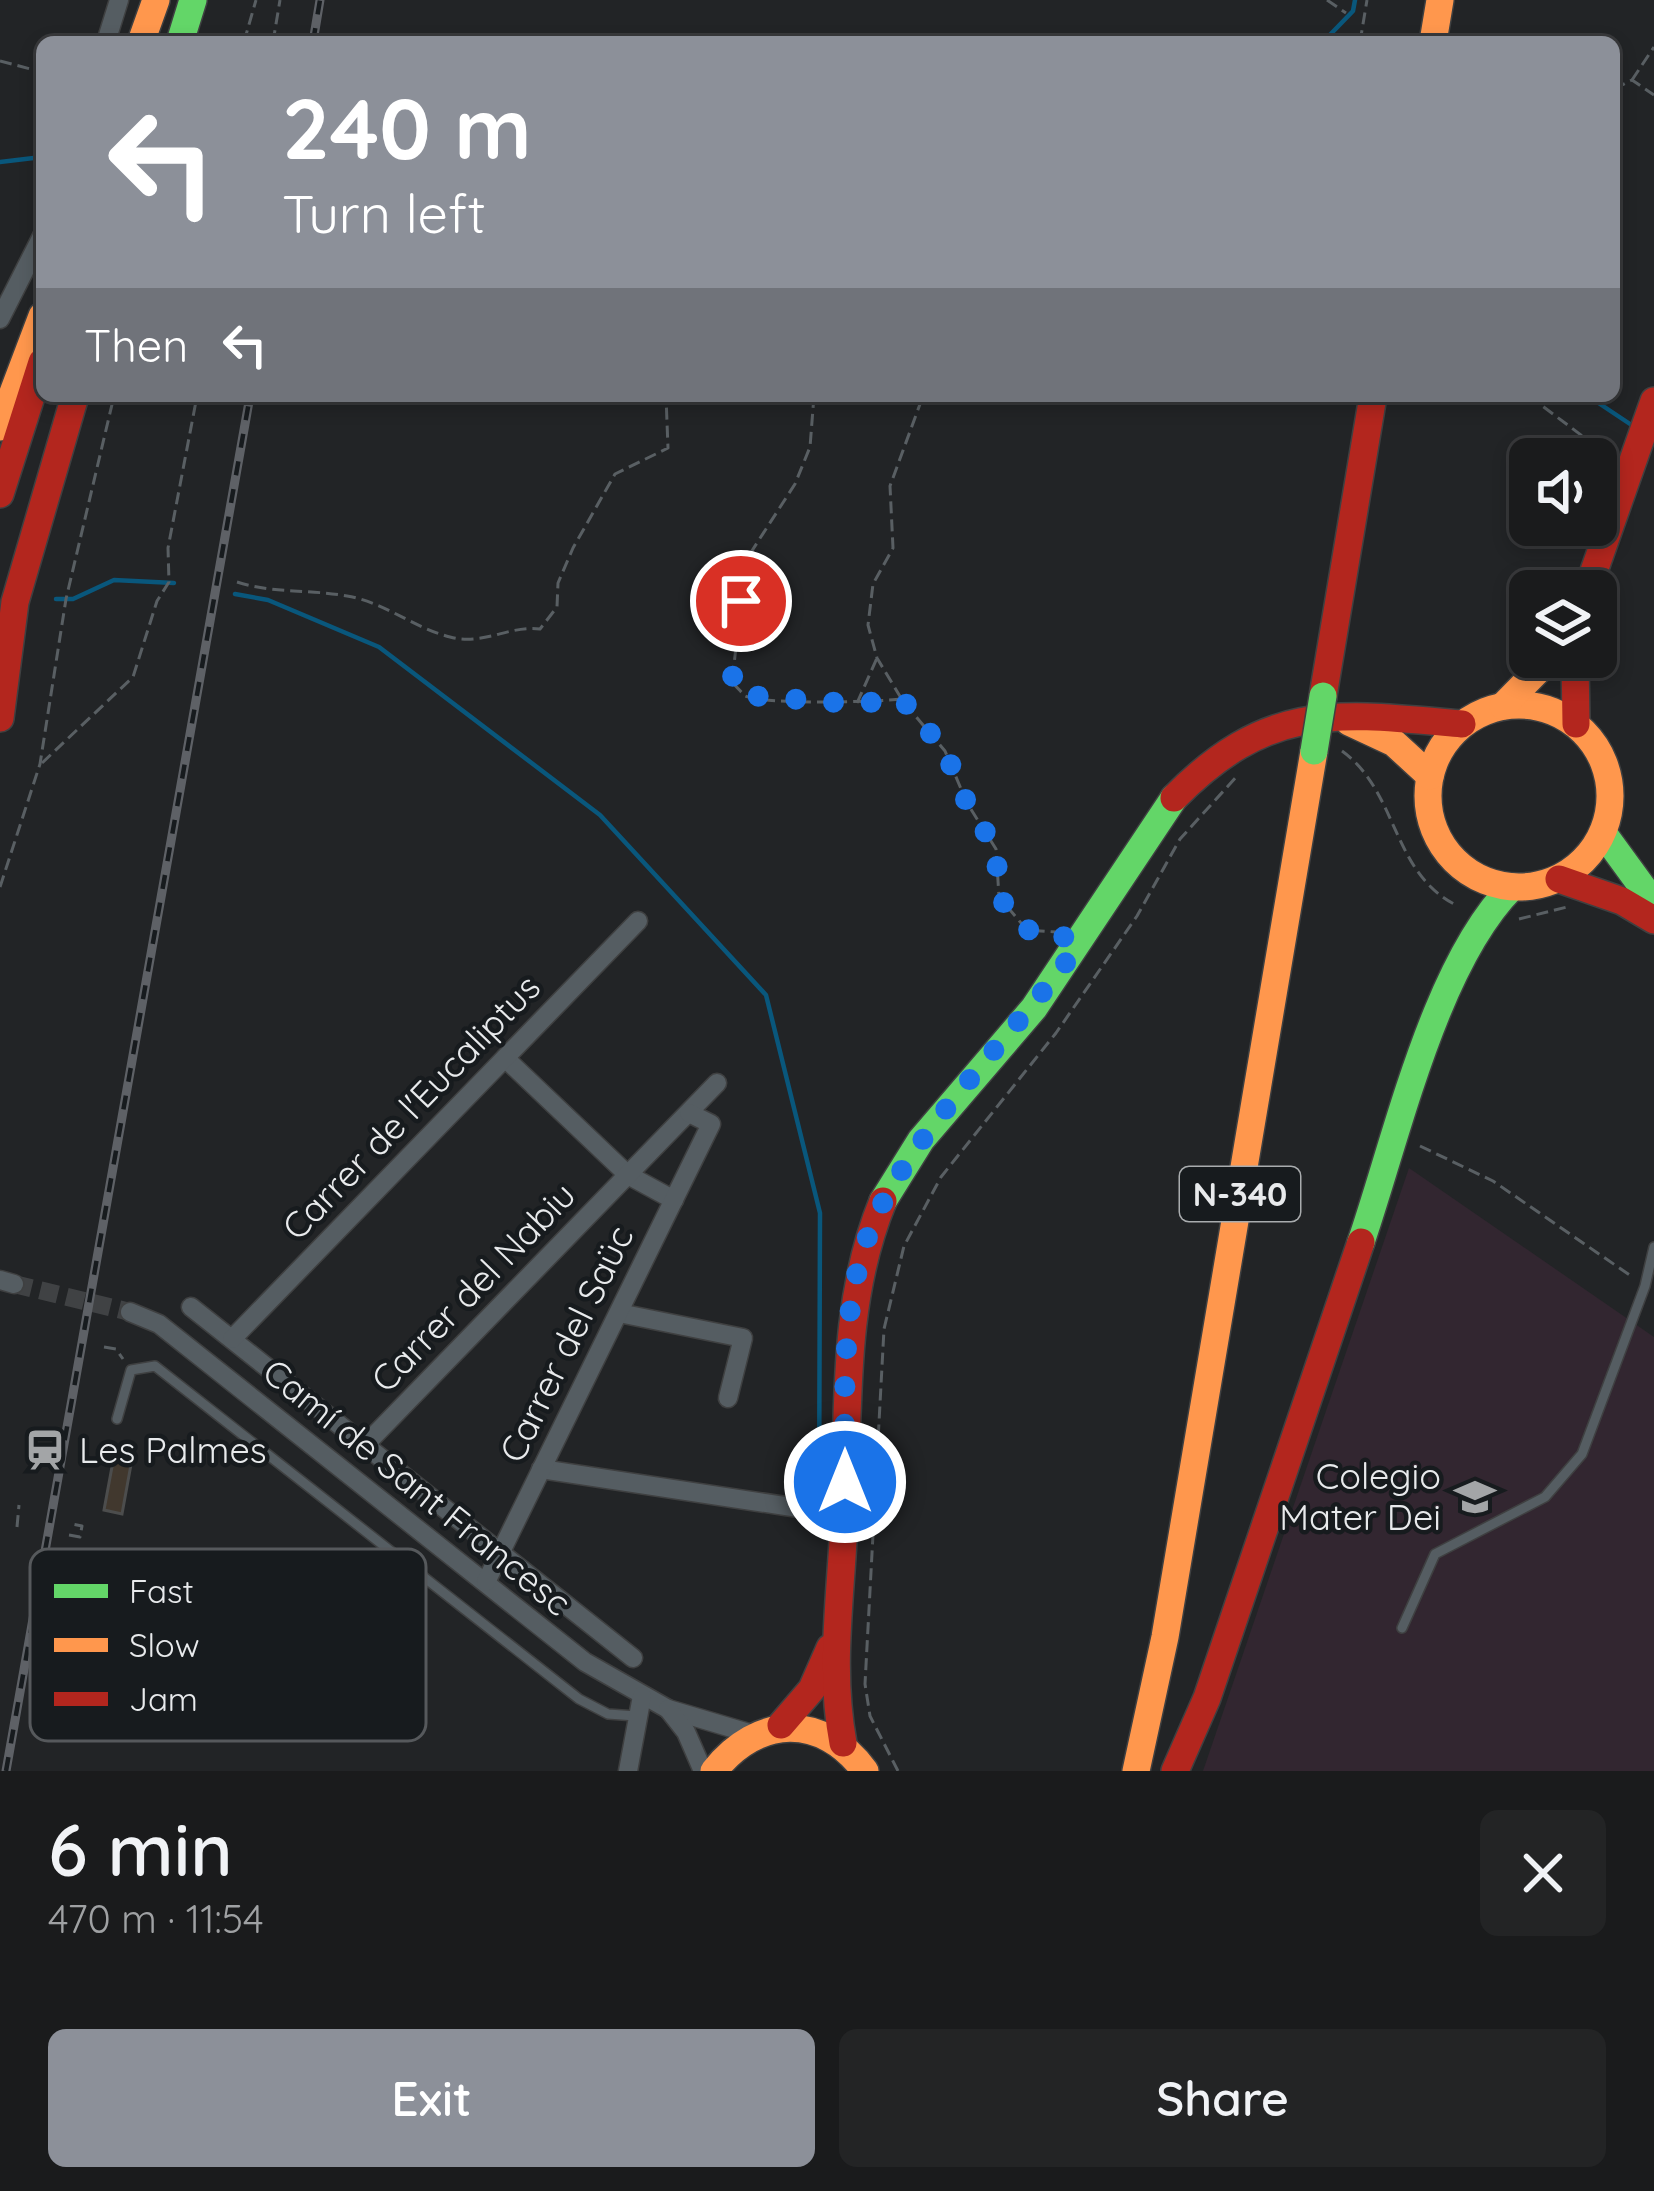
<!DOCTYPE html>
<html lang="en">
<head>
<meta charset="utf-8">
<style>
	body { margin:0; font-family:Quicksand,sans-serif; background:#232425; color:#f1f3f6; height:100vh; display:flex; flex-direction:column; font-size:45px; white-space:nowrap }
	* { box-sizing:border-box; margin:0 }
	p { font-size:39px; color:#9fa1a3 }
	.icon { flex:none; width:66px; height:66px; fill:none; stroke:currentColor; stroke-width:2; stroke-linecap:round; stroke-linejoin:round }
	.map { position:relative; height:1771px; overflow:hidden }
	.drawer { display:flex; flex-direction:column; background:#1a1b1c; flex:1 }
	.drawer>* { flex:none }
	.guide { position:absolute; left:36px; top:36px; width:1584px; height:366px; border-radius:18px; box-shadow:0 6px 18px #0003,0 0 0 3px #38393b; background:#8c9099; color:#fff; overflow:hidden }
	.controls { position:absolute; left:1509px; top:438px; display:grid; gap:24px }
	.controls a { display:grid; place-items:center; width:108px; height:108px; border-radius:18px; background:#1a1b1c; box-shadow:0 6px 18px #0003,0 0 0 3px #38393b; font-size:60px }
	.pin { position:absolute; display:grid; place-items:center; width:102px; height:102px; color:#fff; margin:-51px; border:6px solid #fff; border-radius:50%; box-shadow:0 3px 12px #0007 }
	.me { position:absolute; width:132px; margin:-66px; rotate:0deg; stroke-linejoin:round; filter:drop-shadow(0 0 9px #0008) }
	.turn { display:flex; align-items:center; gap:42px; height:252px; padding:0 48px; font-size:54px }
	.turn .icon { width:156px; height:156px; stroke-width:2.5 }
	.turn b { display:block; font-size:84px; line-height:102px }
	.then { display:flex; align-items:center; height:114px; padding:0 48px; background:#0003; gap:24px; font-size:45px }
	.round { display:grid; place-items:center; flex:none; width:126px; height:126px; border-radius:18px; background:#232425 }
	.headline { display:flex; align-items:center; justify-content:space-between; height:204px; padding:0 48px }
	h1 { font-size:72px; font-weight:600; line-height:90px }
	.cta { display:flex; gap:24px; margin-top:auto; padding:24px 48px }
	.cta a { flex:1; height:138px; border-radius:18px; background:#8c9099; color:#fff; font-size:48px; font-weight:600; line-height:138px; text-align:center }
	.cta a+a { background:#232425; color:#f1f3f6 }
	.map>svg:first-child { display:block }
</style>
</head>
<body>
<div class="map">
<svg width="1654" height="1771" viewBox="0 0 1654 1771">
	<rect width="100%" height="100%" fill="#222426"/>
	<polygon fill="#322630" points="1409,1168 1654,1337 1654,1771 1203,1771"/>
	<g fill="none" stroke-linecap="round" stroke-linejoin="round">
		<g stroke="#09577c" stroke-width="4.5">
			<polyline points="1323,42 1353,11 1355,0"/>
			<polyline points="0,162 42,157"/>
			<polyline points="1588,396 1633,426"/>
			<polyline points="235,594 268,600 379,647 600,815 766,995 820,1213 819,1522"/>
			<polyline points="56,599 73,599 114,580 174,583"/>
		</g>
	</g>
	<polygon fill="#41382e" stroke="#4c4d4d" stroke-width="3" points="114,1456 132,1459 122,1514 104,1510"/>
	<g fill="none" stroke-linecap="round" stroke-linejoin="round">
		<polyline stroke="#404244" stroke-width="18" stroke-dasharray="18 9" stroke-linecap="butt" points="14,1284 130,1312"/>
		<g stroke="#3f4041" stroke-width="12">
			<g id="lane">
				<polyline points="117,1419 131,1370 155,1366 579,1699 608,1714 636,1716"/>
				<polyline points="1402,1628 1435,1554 1545,1497 1582,1454 1645,1286 1654,1247"/>
			</g>
		</g>
		<g stroke="#3f4041" stroke-width="21">
			<g id="street">
				<polyline points="106,42 119,0"/>
				<polyline points="0,319 42,236"/>
				<polyline points="505,1058 628,1175 674,1200"/>
				<polyline points="0,1280 14,1284"/>
				<polyline points="191,1307 633,1658"/>
				<polyline points="130,1312 159,1324 585,1662 668,1709 752,1734"/>
				<polyline points="619,1313 743,1338 728,1398"/>
				<polyline points="232,1339 638,921"/>
				<polyline points="365,1445 717,1083"/>
				<polyline points="541,1469 805,1509"/>
				<polyline points="486,1582 711,1124 689,1113"/>
				<polyline points="668,1709 686,1732 703,1771"/>
				<polyline points="628,1771 642,1696"/>
			</g>
		</g>
		<g stroke="#3f4041" stroke-width="30">
			<g id="fast">
				<polyline points="180,42 193,0"/>
				<polyline points="1603,833 1654,903"/>
				<polyline points="883,1201 921,1140 1034,1008 1174,798"/>
				<path d="M 1361,1242 C 1397,1137 1435,964 1512,887"/>
			</g>
		</g>
		<g stroke="#3f4041" stroke-width="30">
			<g id="slow">
				<polyline points="141,42 156,0"/>
				<polyline points="1433,42 1440,0"/>
				<polyline points="0,427 42,316"/>
				<circle cx="1519" cy="796" r="91"/>
				<polyline points="1503,706 1551,657"/>
				<polyline points="1349,722 1394,743 1430,776"/>
				<path d="M 714,1771 C 758,1715 822,1713 865,1771"/>
				<polyline points="1136,1771 1165,1637 1314,751"/>
			</g>
		</g>
		<g stroke="#3f4041" stroke-width="30">
			<g id="jam">
				<polyline points="0,494 42,362"/>
				<polyline points="1587,591 1654,401"/>
				<polyline points="1575,657 1576,724"/>
				<polyline points="1323,696 1373,396"/>
				<polyline points="0,718 15,602 75,396"/>
				<path d="M 1174,798 C 1269,701 1339,713 1462,724"/>
				<polyline points="1559,879 1622,901 1654,920"/>
				<polyline points="781,1725 812,1689 830,1648"/>
				<path d="M 843,1743 C 829,1668 841,1596 844,1521 C 849,1413 841,1303 883,1201"/>
				<polyline points="1175,1771 1207,1698 1361,1242"/>
			</g>
		</g>
		<g stroke="#595f63" stroke-width="3" stroke-dasharray="12 6" stroke-linecap="butt">
			<polyline points="1327,0 1346,13"/>
			<polyline points="244,42 256,0"/>
			<polyline points="273,42 280,0"/>
			<polyline points="1360,42 1367,0"/>
			<polyline points="0,61 42,72"/>
			<polyline points="1632,80 1654,47"/>
			<polyline points="1614,89 1632,80 1654,95"/>
			<path d="M 814,396 L 810,447 L 795,484 L 746,560 L 732,682 C 734,684 743,694 745,696 C 764,705 877,702 901,699 L 945,751 L 967,803 L 996,849 L 999,897 L 1027,930 L 1056,932"/>
			<polyline points="1529,396 1609,456"/>
			<path d="M 237,582 C 275,594 309,589 347,596 C 384,602 414,628 450,637 C 483,646 509,625 540,629 L 557,607 L 558,583 L 573,548 L 615,474 L 668,448 L 666,396"/>
			<polyline points="901,698 877,658 868,625 873,584 893,548 890,486 923,396"/>
			<polyline points="857,703 877,658"/>
			<path d="M 1342,751 C 1399,792 1391,874 1458,906"/>
			<polyline points="42,763 133,677 157,601 169,582 168,548 197,396"/>
			<polyline points="0,887 40,764 66,599 114,396"/>
			<polyline points="1519,919 1567,907"/>
			<polyline points="1420,1146 1493,1181 1631,1276"/>
			<polyline points="104,1347 116,1349 123,1359"/>
			<polyline points="17,1527 19,1505"/>
			<polyline points="69,1535 80,1537 82,1526 72,1524"/>
			<polyline points="898,1771 870,1716 865,1684 884,1329 904,1246 941,1177 1056,1033 1137,916 1180,839 1238,775"/>
		</g>
		<use href="#lane" stroke="#555d62" stroke-width="9"/>
		<use href="#street" stroke="#555d62" stroke-width="18"/>
		<use href="#fast" stroke="#63d668" stroke-width="27"/>
		<use href="#slow" stroke="#ff974d" stroke-width="27"/>
		<use href="#jam" stroke="#b3261e" stroke-width="27"/>
		<g stroke="#5e6166" stroke-width="9">
			<g id="rail">
				<polyline points="313,42 320,0"/>
				<polyline points="6,1771 250,396"/>
			</g>
		</g>
		<use href="#rail" stroke="#171b1e" stroke-width="4.5" stroke-dasharray="14" stroke-linecap="butt"/>
		<g stroke="#3f4041" stroke-width="30" stroke-linecap="butt">
			<polyline id="fast-bridge" points="1314,751 1323,696"/>
		</g>
		<use href="#fast-bridge" stroke="#63d668" stroke-width="27"/>
	</g>
	<g fill="none" stroke-linecap="round" stroke-linejoin="round">
		<path stroke="#1a73e8" stroke-width="21" stroke-dasharray="0 37.8" d="M 741,601 L 732,682 L 744,695 L 856,704 L 902,699 L 945,751 L 967,803 L 996,849 L 999,897 L 1027,930 L 1050,928 L 1078,946 C 1017,1031 916,1128 875,1219 C 839,1298 845,1397 845,1482"/>
	</g>
	<defs>
		<g id="station-bare" transform="scale(3.24)"><path d="M-3-6H3Q5-6 5-4V2Q5 4 3 4L4.5 6H3L1.5 4h-3L-3 6H-4.5L-3 4Q-5 4-5 2V-4Q-5-6-3-6ZM-3.5-4v3h7v-3ZM-3.5 1v1.5H-2V1ZM2 1v1.5H3.5V1Z" fill="#a3a5a7" stroke="#171b1e" stroke-width="2.5" paint-order="stroke"/></g>
		<g id="school-bare" transform="scale(3.24)"><path d="M0-5L7-2L0 1L-7-2ZM-4 1L0 2.5L4 1V4Q0 6-4 4Z" fill="#a3a5a7" stroke="#171b1e" stroke-width="2.5" paint-order="stroke"/></g>
	</defs>
	<g fill-rule="evenodd">
		<use href="#station-bare" x="45" y="1450"/>
		<use href="#school-bare" x="1475" y="1497"/>
	</g>
	<g text-anchor="middle" stroke-width="9" stroke-linejoin="round" paint-order="stroke">
		<rect fill="#171b1e" stroke="#a9acae" stroke-width="3" x="1180" y="1167" width="120" height="54" rx="9"/>
		<g font-size="33" font-weight="bold" fill="#e8eaec">
			<text x="1240" y="1206">N-340</text>
		</g>
		<g font-size="36" fill="#e8eaec" stroke="#171b1e">
			<text transform="translate(411 1107) rotate(-46)" y="13">Carrer de l'Eucaliptus</text>
			<text transform="translate(473 1287) rotate(-46)" y="13">Carrer del Nabiu</text>
			<text transform="translate(566 1344) rotate(-64)" y="13">Carrer del Saüc</text>
			<text transform="translate(417 1487) rotate(39)" y="13">Camí de Sant Francesc</text>
		</g>
		<g font-size="36" fill="#e8eaec" stroke="#171b1e" text-anchor="start">
			<text x="79" y="1463">Les Palmes</text>
			<text x="1441" y="1489" text-anchor="end">Colegio<tspan x="1441" dy="41">Mater Dei</tspan></text>
		</g>
	</g>
	<rect x="30" y="1549" width="396" height="192" rx="18" fill="#171b1e" stroke="#56595c" stroke-width="3"/>
	<rect x="54" y="1584" width="54" height="14" fill="#63d668"/>
	<rect x="54" y="1638" width="54" height="14" fill="#ff974d"/>
	<rect x="54" y="1692" width="54" height="14" fill="#b3261e"/>
	<g font-size="33" fill="#e8eaec">
		<text x="129" y="1603">Fast</text>
		<text x="129" y="1657">Slow</text>
		<text x="129" y="1711">Jam</text>
	</g>
</svg>
<div class="controls">
<a><svg class="icon" aria-label="sound" viewBox="0 0 24 24"><path d="M4 9h4l5-4v14l-5-4H4zM17 9q2 3 0 6"/></svg></a>
<a><svg class="icon" aria-label="layers" viewBox="0 0 24 24"><path d="M12 4l9 5-9 5-9-5zM3 14l9 5 9-5"/></svg></a>
</div>
<div class="pin" style="left:741px;top:601px;background:#d93025"><svg class="icon" aria-label="arrive" viewBox="0 0 24 24"><path d="M6 21V4h12l-3 4 3 4H6"/></svg></div>
<svg class="me" style="left:845px;top:1482px" viewBox="-20 -20 40 40"><circle r="17" fill="#1a73e8" stroke="#fff" stroke-width="3"/><path d="M0-11L8 9 0 5-8 9z" fill="#fff"/></svg>
<div class="guide">
<div class="turn"><svg class="icon" aria-label="left" viewBox="0 0 24 24"><path d="M17 20v-9H6M10 6l-5 5 5 5"/></svg><div><b>240 m</b>Turn left</div></div>
<div class="then">Then<svg class="icon" aria-label="left" viewBox="0 0 24 24"><path d="M17 20v-9H6M10 6l-5 5 5 5"/></svg></div>
</div>
</div>
<section class="drawer">
<div class="headline"><div><h1>6 min</h1><p>470 m · 11:54</p></div><a class="round"><svg class="icon" aria-label="close" viewBox="0 0 24 24"><path d="M6 6l12 12M18 6L6 18"/></svg></a></div>
<div class="cta"><a>Exit</a><a>Share</a></div>
</section>
</body>
</html>
